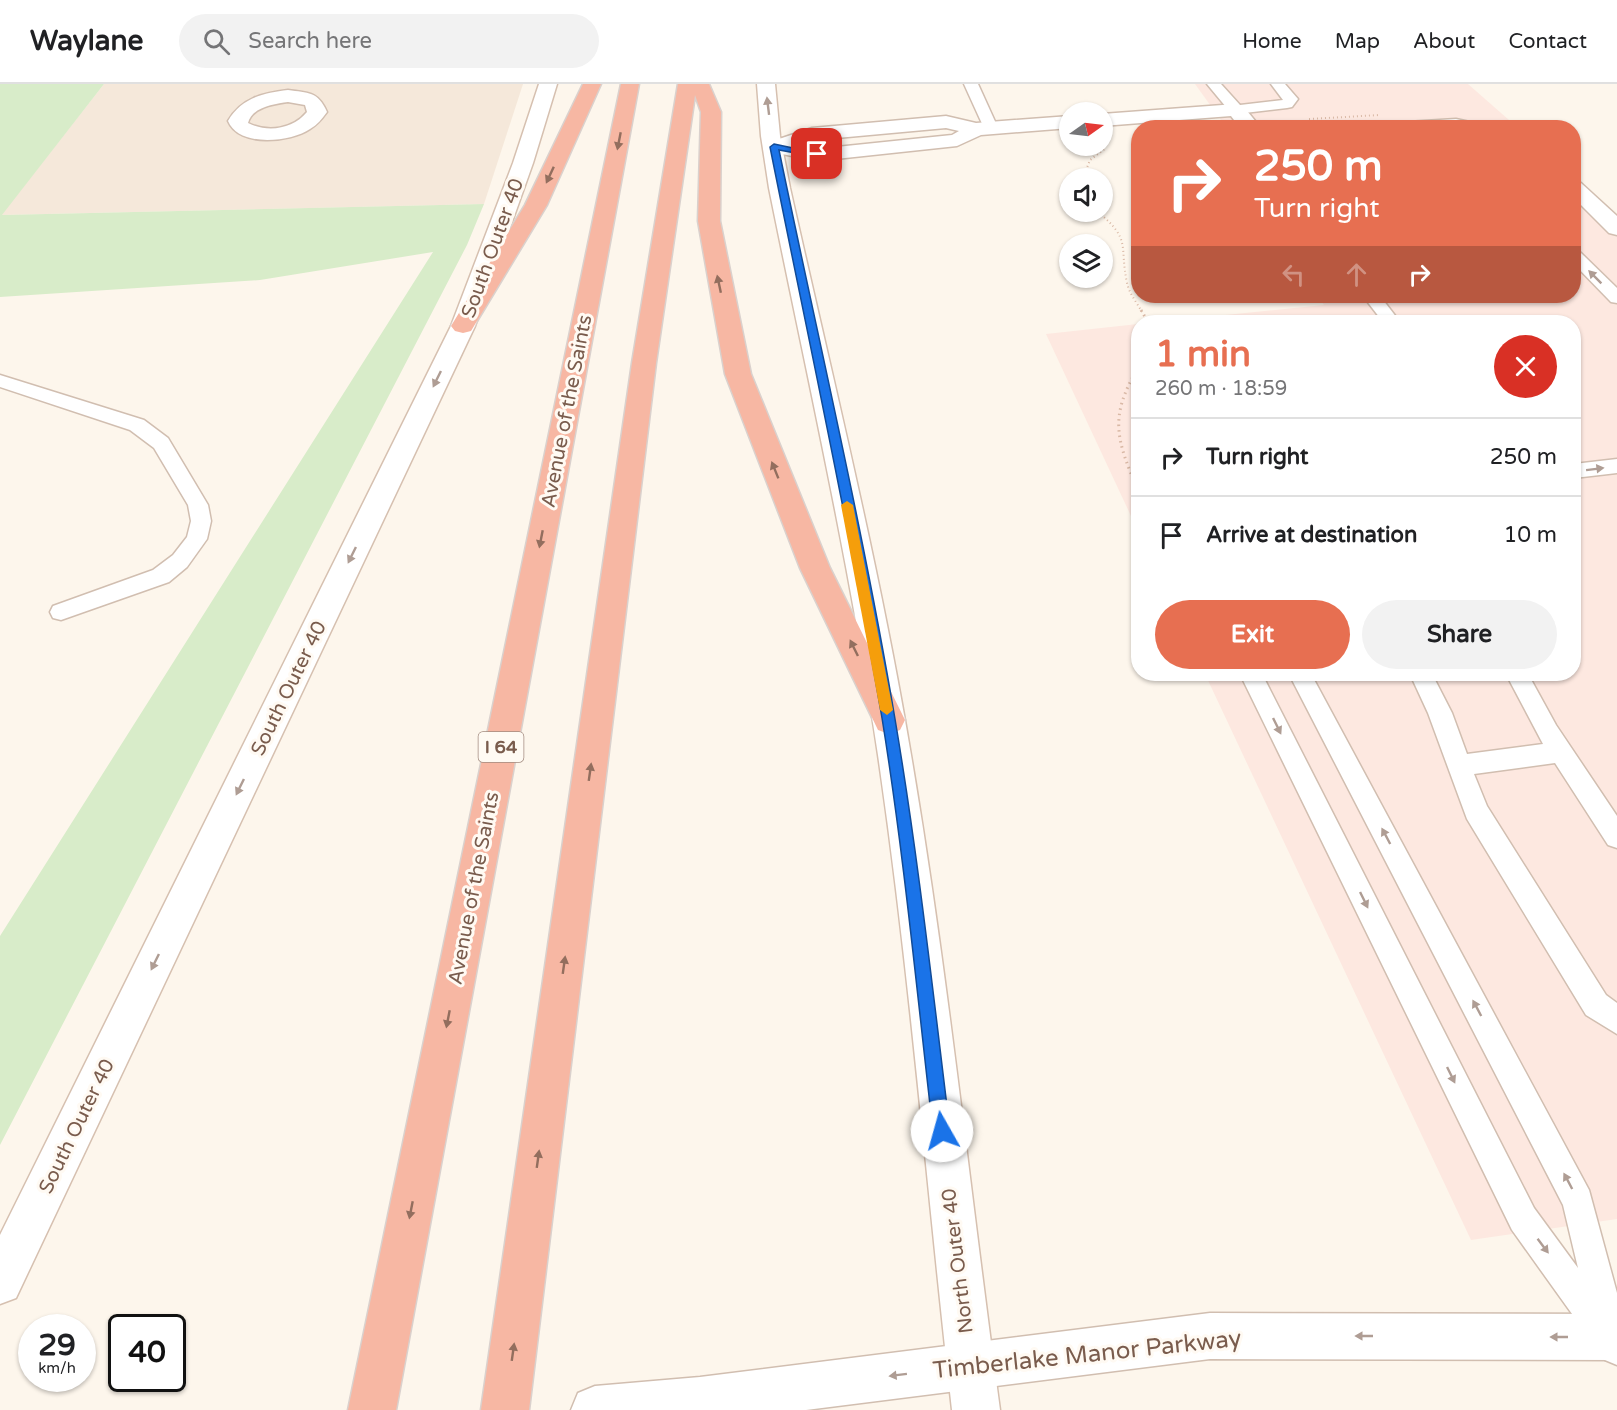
<!DOCTYPE html>
<html lang="en">
<head>
<meta charset="utf-8">
<style>
	body { margin:0; font-family:"Varela Round",sans-serif; background:#f2f2f2; color:#202124; height:100vh; display:flex; flex-direction:column; font-size:22px; white-space:nowrap }
	* { box-sizing:border-box; margin:0 }
	p { font-size:20px; color:#757577 }
	.icon { flex:none; width:33px; height:33px; fill:none; stroke:currentColor; stroke-width:2; stroke-linecap:round; stroke-linejoin:round }
	.map { position:relative; flex:1; overflow:hidden }
	.drawer { position:absolute; left:1131px; top:231px; width:450px; height:366px; display:flex; flex-direction:column; background:#fff; border-radius:24px; box-shadow:0 2px 4px #0004 }
	.drawer>* { flex:none }
	.top-card { position:absolute; left:1131px; top:36px; width:450px; height:183px; border-radius:24px; box-shadow:0 2px 4px #0004; background:#e76f51; color:#fff; overflow:hidden }
	.needle { width:39px; rotate:76deg }
	.tools { position:absolute; left:1059px; top:18px; display:grid; gap:12px }
	.tools a { display:grid; place-items:center; width:54px; height:54px; border-radius:50%; background:#fff; box-shadow:0 2px 4px #0004; font-size:30px }
	.speed { position:absolute; left:18px; top:1230px; display:flex; gap:12px; font-size:30px; font-weight:700; text-align:center }
	.speed>* { display:grid; place-content:center; width:78px; height:78px; border-radius:50%; background:#fff; box-shadow:0 2px 4px #0004; line-height:1 }
	.speed small { font-size:15px; font-weight:400 }
	.speed .limit { border:3px solid #111; border-radius:9px; background:#fff; color:#111 }
	.pin { position:absolute; display:grid; place-items:center; width:51px; height:51px; color:#fff; margin:-26px; border-radius:12px; box-shadow:0 3px 9px #0006 }
	.me { position:absolute; width:66px; margin:-33px; rotate:353deg; stroke-linejoin:round; filter:drop-shadow(0 0 4px #0008) }
	.turn { display:flex; align-items:center; gap:21px; height:126px; padding:0 24px; font-size:27px }
	.turn .icon { width:78px; height:78px; stroke-width:2.5 }
	.turn b { display:block; font-size:42px; line-height:51px }
	.lanes { display:flex; align-items:center; height:57px; padding:0 24px; background:#0003; justify-content:center; gap:30px; direction:ltr }
	.lanes .off { opacity:.35 }
	.round { display:grid; place-items:center; flex:none; width:63px; height:63px; border-radius:32px; background:#f2f2f2 }
	.headline { display:flex; align-items:center; justify-content:space-between; height:102px; padding:0 24px }
	h1 { font-size:36px; font-weight:800; line-height:45px; color:#e76f51 }
	.action { display:flex; gap:12px; margin-top:auto; padding:12px 24px }
	.action a { flex:1; height:69px; border-radius:36px; background:#e76f51; color:#fff; font-size:24px; font-weight:800; line-height:69px; text-align:center }
	.action a+a { background:#f2f2f2; color:#202124 }
	ul { padding:0; list-style:none }
	li { display:flex; align-items:center; gap:18px; height:78px; padding:0 24px; border-top:2px solid #e0e0e0 }
	li div { flex:1 }
	li b { display:block; font-size:22px }
	li em { font-style:normal }
	header { display:flex; align-items:center; gap:36px; box-sizing:border-box; height:84px; padding:0 30px; background:#fff; border-bottom:2px solid #e0e0e0 }
	header strong { font-size:28px }
	nav { display:flex; gap:33px; margin-inline-start:auto; font-size:21px }
	.search { width:420px; height:54px; background:#f2f2f2; display:flex; align-items:center; gap:15px; box-sizing:border-box; padding:0 21px; border-radius:33px; color:#757577; font-size:22px }
	.map>svg:first-child { display:block }
</style>
</head>
<body>
<header>
<strong>Waylane</strong>
<div class="search"><svg class="icon" aria-label="search" viewBox="0 0 24 24"><circle cx="10" cy="10" r="6"/><path d="M15 15l6 6"/></svg>Search here</div>
<nav><a>Home</a><a>Map</a><a>About</a><a>Contact</a></nav>
</header>
<div class="map">
<svg width="1617" height="1326" viewBox="0 0 1617 1326">
	<rect width="100%" height="100%" fill="#fdf6ec"/>
	<polygon fill="#f5e8da" points="104,0 523,0 484,120 1,131"/>
	<g fill="#fde8e0">
		<polygon points="1195,0 1468,0 1517,43 1226,43"/>
		<polygon points="1574,95 1617,135 1617,1135 1471,1156 1205,590 1574,590 1574,238 1157,238 1324,221 1317,212 1574,212"/>
		<polygon points="1138,240 1138,447 1046,250"/>
	</g>
	<polygon fill="#d8ecc9" points="0,0 104,0 2,131 484,120 467,161 0,1061 0,852 433,168 260,196 0,213"/>
	<g fill="none" stroke-linecap="round" stroke-linejoin="round">
		<g stroke="#d1beb0" stroke-width="3">
			<g id="lane">
				<polygon points="964,0 978,0 998,44 996,47 986,47 984,44"/>
				<polygon points="1207,0 1221,0 1240,21 1283,16 1271,0 1285,0 1298,15 1292,23 1287,24 1236,30 1231,29"/>
				<polygon points="1574,166 1580,168 1617,204 1617,219 1611,218 1574,180"/>
				<polygon points="1363,212 1380,212 1400,238 1383,238"/>
				<polygon points="0,291 144,336 168,354 208,421 211,437 207,455 187,483 169,498 61,536 53,534 50,528 53,522 153,486 173,471 187,453 191,437 188,421 154,364 130,346 0,303"/>
				<polygon points="1617,375 1617,389 1574,394 1574,380"/>
				<polygon points="1240,590 1262,590 1534,1124 1578,1184 1563,1121 1289,590 1311,590 1589,1106 1617,1209 1617,1281 1605,1276 1512,1146"/>
				<polygon points="1410,590 1432,590 1452,629 1467,670 1543,660 1506,590 1528,590 1556,641 1617,732 1617,764 1608,761 1555,679 1474,690 1487,722 1606,911 1617,919 1617,950 1586,931 1467,735 1428,629"/>
			</g>
		</g>
		<g stroke="#d1beb0" stroke-width="3">
			<g id="street">
				<path d="M 288,6 C 308,9 318,7 327,28 C 322,35 317,41 310,45 C 291,58 239,64 228,37 C 241,14 263,9 288,6 ZM 288,18 L 305,21 L 307,28 C 293,45 268,49 248,39 C 252,23 274,20 288,18 Z"/>
				<polygon points="1236,20 1243,22 1261,44 1240,44 1231,32 1102,42 1102,30"/>
				<path d="M 946,32 L 976,39 L 1070,32 L 1070,44 L 981,51 L 957,62 L 817,77 L 767,67 L 764,63 L 767,59 L 812,44 ZM 946,44 L 959,47 L 952,51 L 817,65 L 798,61 L 815,56 Z"/>
				<polygon points="1456,35 1479,40 1482,44 1397,44 1400,40 1407,38"/>
				<polygon points="1574,97 1581,99 1617,132 1617,151 1609,149 1574,114"/>
				<polygon points="1210,1229 1617,1230 1617,1276 1210,1275 806,1326 571,1326 578,1309 595,1302 700,1293"/>
			</g>
		</g>
		<g stroke="#d6c0b0" stroke-width="3">
			<g id="secondary">
				<polygon points="539,0 557,0 533,79 475,242 16,1214 0,1220 0,1151 451,242 513,79"/>
				<path d="M 757,0 L 775,0 L 780,52 L 790,104 C 832,292 879,480 911,671 C 948,888 970,1108 1000,1326 L 952,1326 C 927,1108 910,889 878,671 C 850,481 807,292 769,104 L 761,52 Z"/>
			</g>
		</g>
		<g stroke="#dad1cd" stroke-width="3">
			<g id="highway">
				<polygon points="583,0 601,0 547,121 471,247 463,249 455,247 451,242 525,121"/>
				<polygon points="621,0 639,0 396,1326 348,1326"/>
				<polygon points="678,0 709,0 721,28 720,137 751,290 830,484 905,636 900,646 889,650 878,646 800,484 725,290 698,137 701,28 695,11 656,279 529,1326 481,1326 632,279"/>
			</g>
		</g>
		<g stroke="#d9b8a5" stroke-width="2" stroke-dasharray="1 3" stroke-linecap="butt">
			<polyline points="1309,35 1380,31"/>
			<polyline points="1500,38 1519,44"/>
			<polyline points="1083,94 1090,76 1106,64"/>
			<path d="M 1098,128 C 1132,156 1119,161 1127,199 C 1129,209 1137,219 1142,228"/>
		</g>
		<g stroke="#d9b8a5" stroke-width="3" stroke-dasharray="1.5 4" stroke-linecap="butt">
			<polyline points="1141,226 1148,238"/>
			<path d="M 1138,284 C 1108,334 1117,356 1138,407"/>
		</g>
		<use href="#lane" fill="#fff" fill-rule="evenodd"/>
		<use href="#street" fill="#fff" fill-rule="evenodd"/>
		<use href="#secondary" fill="#fff" fill-rule="evenodd"/>
		<use href="#highway" fill="#f7b7a3" fill-rule="evenodd"/>
	</g>
	<defs><path id="oneway-solid" d="M-6-.8H1V-3.2L6.5 0L1 3.2V.8H-6Z" transform="scale(1.5)"/></defs>
	<g fill="#af9d94">
		<use href="#oneway-solid" transform="translate(768 22) rotate(-97)"/>
		<use href="#oneway-solid" transform="translate(1595 193) rotate(-135)"/>
		<use href="#oneway-solid" transform="translate(437 295) rotate(116)"/>
		<use href="#oneway-solid" transform="translate(1595 385) rotate(-7)"/>
		<use href="#oneway-solid" transform="translate(352 471) rotate(116)"/>
		<use href="#oneway-solid" transform="translate(1277 642) rotate(64)"/>
		<use href="#oneway-solid" transform="translate(240 703) rotate(116)"/>
		<use href="#oneway-solid" transform="translate(1386 752) rotate(-118)"/>
		<use href="#oneway-solid" transform="translate(1364 816) rotate(64)"/>
		<use href="#oneway-solid" transform="translate(155 878) rotate(116)"/>
		<use href="#oneway-solid" transform="translate(1477 924) rotate(-118)"/>
		<use href="#oneway-solid" transform="translate(1451 991) rotate(64)"/>
		<use href="#oneway-solid" transform="translate(1568 1097) rotate(-118)"/>
		<use href="#oneway-solid" transform="translate(1543 1162) rotate(53)"/>
		<use href="#oneway-solid" transform="translate(1364 1252) rotate(-180)"/>
		<use href="#oneway-solid" transform="translate(1559 1253) rotate(-180)"/>
		<use href="#oneway-solid" transform="translate(898 1291) rotate(173)"/>
	</g>
	<g fill="#936e5e">
		<use href="#oneway-solid" transform="translate(619 57) rotate(101)"/>
		<use href="#oneway-solid" transform="translate(550 91) rotate(115)"/>
		<use href="#oneway-solid" transform="translate(719 200) rotate(-102)"/>
		<use href="#oneway-solid" transform="translate(775 386) rotate(-112)"/>
		<use href="#oneway-solid" transform="translate(541 455) rotate(101)"/>
		<use href="#oneway-solid" transform="translate(854 564) rotate(-116)"/>
		<use href="#oneway-solid" transform="translate(590 688) rotate(-82)"/>
		<use href="#oneway-solid" transform="translate(564 881) rotate(-82)"/>
		<use href="#oneway-solid" transform="translate(448 935) rotate(101)"/>
		<use href="#oneway-solid" transform="translate(538 1075) rotate(-82)"/>
		<use href="#oneway-solid" transform="translate(411 1126) rotate(101)"/>
		<use href="#oneway-solid" transform="translate(513 1268) rotate(-82)"/>
	</g>
	<path fill="#1a73e8" stroke="#114b97" stroke-width="1.5" d="M 774,60 L 821,70 L 817,73 L 779,66 C 818,255 863,444 895,635 C 918,771 933,909 950,1047 L 948,1053 L 942,1055 L 936,1053 L 933,1047 C 917,909 904,770 882,634 C 849,442 808,253 770,63 Z"/>
	<polygon fill="#f59e0b" points="847,417 853,421 893,626 887,631 880,626 841,421"/>
	<g text-anchor="middle" stroke-width="6" stroke-linejoin="round" paint-order="stroke">
		<rect fill="#fffaf3" stroke="#a28b7f" stroke-width="1.5" x="478.5" y="648" width="45" height="30" rx="4.5"/>
		<g font-size="18" font-weight="bold" fill="#7a5c4d">
			<text x="501" y="669">I 64</text>
		</g>
		<g font-size="20" fill="#7a5c4d" stroke="#fffaf3">
			<text transform="translate(492 164) rotate(-70)" y="7">South Outer 40</text>
			<text transform="translate(566 327) rotate(-79)" y="7">Avenue of the Saints</text>
			<text transform="translate(288 604) rotate(-64)" y="7">South Outer 40</text>
			<text transform="translate(473 804) rotate(-79)" y="7">Avenue of the Saints</text>
			<text transform="translate(76 1042) rotate(-64)" y="7">South Outer 40</text>
			<text transform="translate(957 1177) rotate(-97)" y="7">North Outer 40</text>
		</g>
		<g font-size="24" fill="#7a5c4d" stroke="#fffaf3">
			<text transform="translate(1087 1270) rotate(-6)" y="8">Timberlake Manor Parkway</text>
		</g>
	</g>
</svg>
<div class="tools">
<a><svg class="needle" viewBox="-14 -14 28 28"><path d="M0-13l5 13h-10z" fill="#e53935"/><path d="M0 13l5-13h-10z" fill="#757577"/></svg></a>
<a><svg class="icon" aria-label="sound" viewBox="0 0 24 24"><path d="M4 9h4l5-4v14l-5-4H4zM17 9q2 3 0 6"/></svg></a>
<a><svg class="icon" aria-label="layers" viewBox="0 0 24 24"><path d="M12 4l9 5-9 5-9-5zM3 14l9 5 9-5"/></svg></a>
</div>
<div class="speed"><div>29<small>km/h</small></div><div class="limit">40</div></div>
<div class="pin" style="left:817px;top:70px;background:#d93025"><svg class="icon" aria-label="arrive" viewBox="0 0 24 24"><path d="M6 21V4h12l-3 4 3 4H6"/></svg></div>
<svg class="me" style="left:942px;top:1047px" viewBox="-20 -20 40 40"><circle r="19" fill="#fff"/><path d="M0-13L10 11 0 6-10 11z" fill="#1a73e8"/></svg>
<div class="top-card">
<div class="turn"><svg class="icon" aria-label="right" viewBox="0 0 24 24"><path d="M7 20v-9h11M14 6l5 5-5 5"/></svg><div><b>250 m</b>Turn right</div></div>
<div class="lanes"><svg class="icon off" aria-label="left" viewBox="0 0 24 24"><path d="M17 20v-9H6M10 6l-5 5 5 5"/></svg><svg class="icon off" aria-label="ahead" viewBox="0 0 24 24"><path d="M12 20V5M6 11l6-6 6 6"/></svg><svg class="icon" aria-label="right" viewBox="0 0 24 24"><path d="M7 20v-9h11M14 6l5 5-5 5"/></svg></div>
</div>
<section class="drawer">
<div class="headline"><div><h1>1 min</h1><p>260 m · 18:59</p></div><a class="round" style="background:#d93025;color:#fff"><svg class="icon" aria-label="close" viewBox="0 0 24 24"><path d="M6 6l12 12M18 6L6 18"/></svg></a></div>
<ul>
<li><svg class="icon" aria-label="right" viewBox="0 0 24 24"><path d="M7 20v-9h11M14 6l5 5-5 5"/></svg><div><b>Turn right</b></div><em>250 m</em></li>
<li><svg class="icon" aria-label="arrive" viewBox="0 0 24 24"><path d="M6 21V4h12l-3 4 3 4H6"/></svg><div><b>Arrive at destination</b></div><em>10 m</em></li>
</ul>
<div class="action"><a>Exit</a><a>Share</a></div>
</section>
</div>
</body>
</html>
